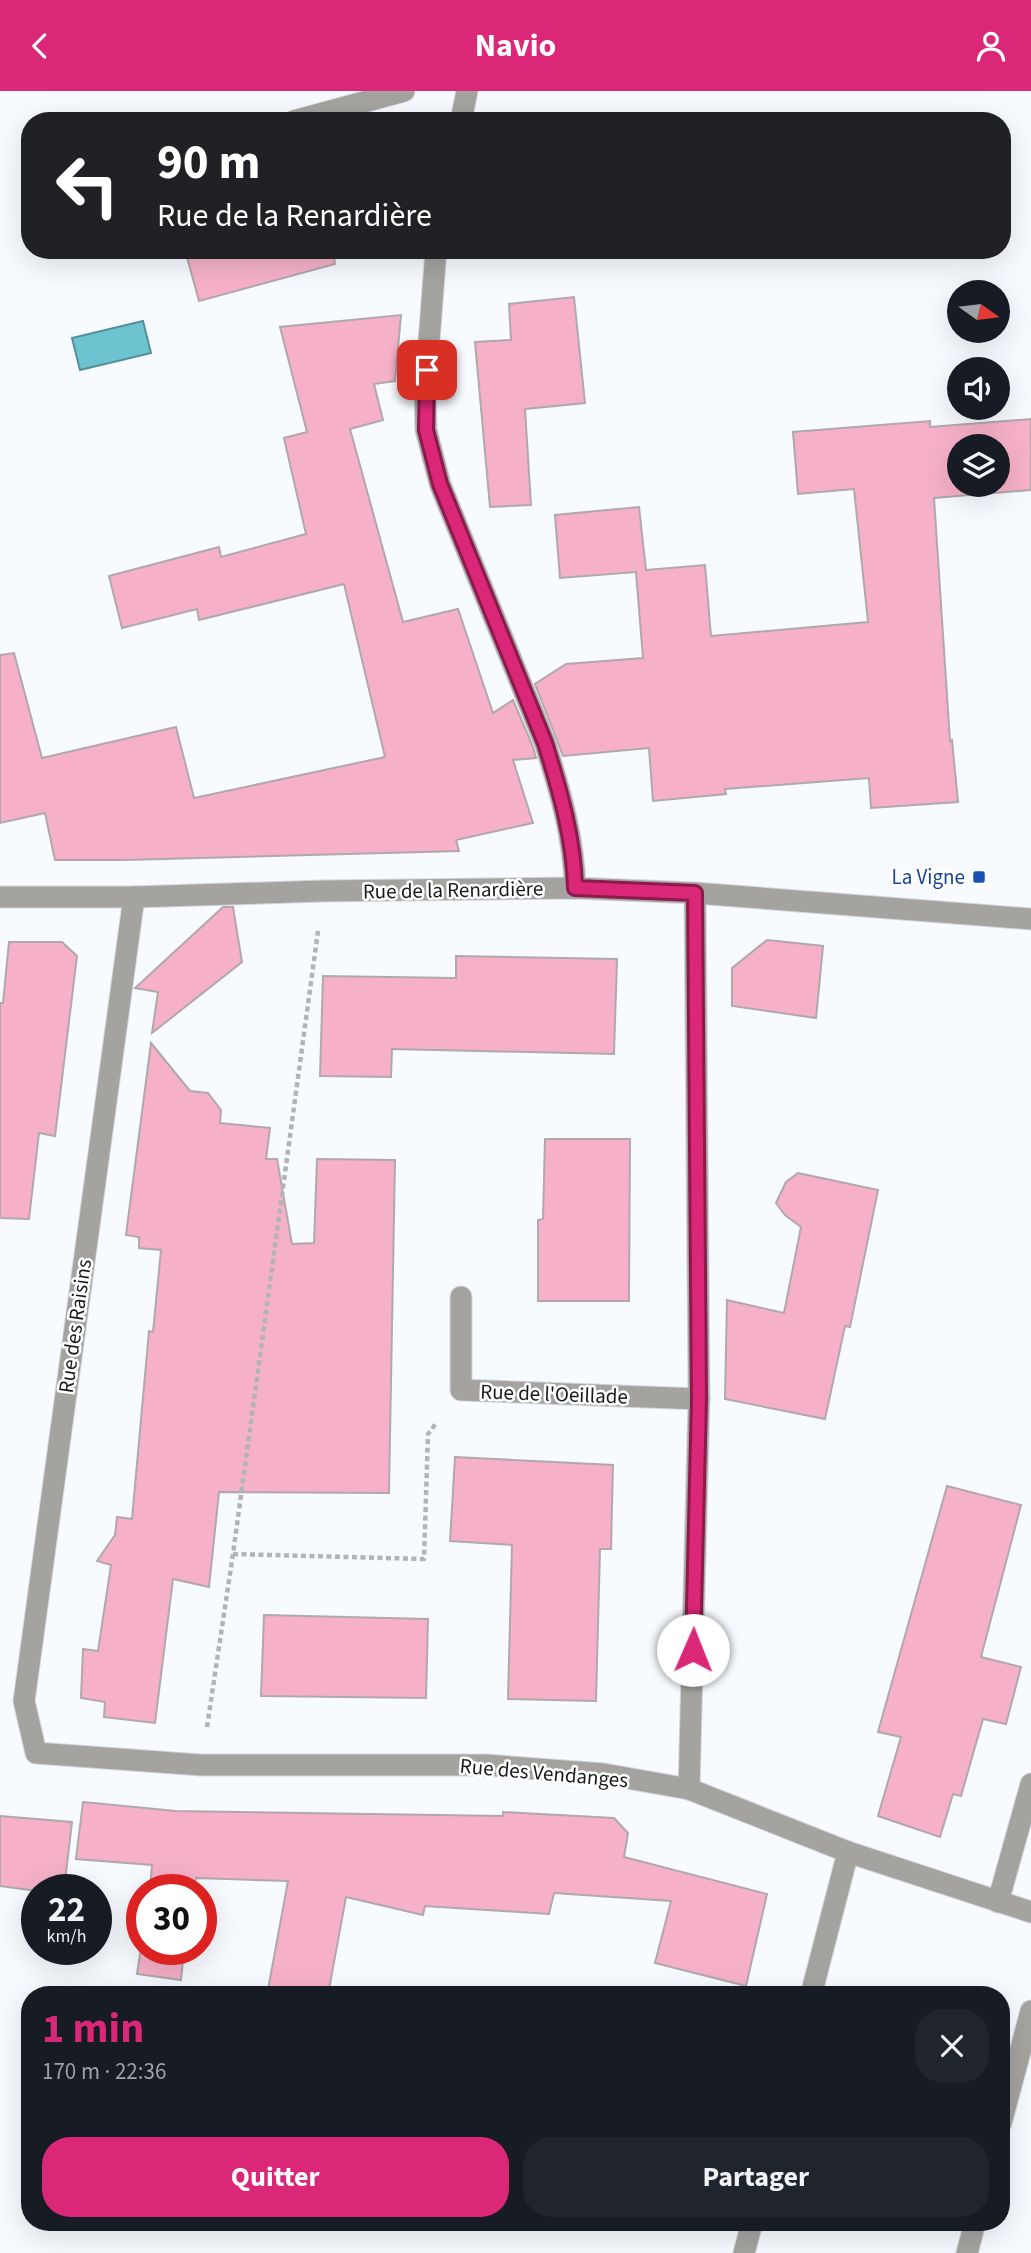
<!DOCTYPE html>
<html lang="fr">
<head>
<meta charset="utf-8">
<style>
	body { margin:0; font-family:"Source Sans 3",sans-serif; background:#20242c; color:#f1f3f6; height:100vh; display:flex; flex-direction:column; font-size:26px; white-space:nowrap }
	* { box-sizing:border-box; margin:0 }
	p { font-size:23px; color:#9ea1a6 }
	.icon { flex:none; width:38px; height:38px; fill:none; stroke:currentColor; stroke-width:2; stroke-linecap:round; stroke-linejoin:round }
	.map { position:relative; flex:1; overflow:hidden }
	.side { position:absolute; left:21px; top:1895px; width:989px; height:245px; display:flex; flex-direction:column; background:#171b24; border-radius:28px; box-shadow:0 7px 28px #0002 }
	.side>* { flex:none }
	.hud { position:absolute; left:21px; top:21px; width:990px; height:147px; border-radius:28px; box-shadow:0 7px 28px #0002; background:#202124; color:#fff; overflow:hidden }
	.needle { width:46px; rotate:104deg }
	.tools { position:absolute; left:947px; top:189px; display:grid; gap:14px }
	.tools a { display:grid; place-items:center; width:63px; height:63px; border-radius:50%; background:#171b24; box-shadow:0 7px 28px #0002; font-size:35px }
	.speed { position:absolute; left:21px; top:1783px; display:flex; gap:14px; font-size:35px; font-weight:700; text-align:center }
	.speed>* { display:grid; place-content:center; width:91px; height:91px; border-radius:50%; background:#171b24; box-shadow:0 7px 28px #0002; line-height:1 }
	.speed small { font-size:18px; font-weight:400 }
	.speed .limit { border:10px solid #d22; background:#fff; color:#111 }
	.pin { position:absolute; display:grid; place-items:center; width:60px; height:60px; color:#fff; margin:-30px; border-radius:14px; box-shadow:0 4px 10px #0006 }
	.me { position:absolute; width:77px; margin:-38px; rotate:1deg; stroke-linejoin:round; filter:drop-shadow(0 0 5px #0008) }
	.turn { display:flex; align-items:center; gap:24px; height:147px; padding:0 21px; font-size:32px }
	.turn .icon { width:91px; height:91px; stroke-width:2.5 }
	.turn b { display:block; font-size:49px; line-height:60px }
	.round { display:grid; place-items:center; flex:none; width:74px; height:74px; border-radius:28px; background:#20242c }
	.head { display:flex; align-items:center; justify-content:space-between; height:119px; padding:0 21px }
	h1 { font-size:42px; font-weight:700; line-height:52px; color:#db2777 }
	.primary-button { display:flex; gap:14px; margin-top:auto; padding:14px 21px }
	.primary-button a { flex:1; height:80px; border-radius:28px; background:#db2777; color:#fff; font-size:28px; font-weight:700; line-height:80px; text-align:center }
	.primary-button a+a { background:#20242c; color:#f1f3f6 }
	header { display:flex; justify-content:space-between; align-items:center; height:91px; padding:0 21px; background:#db2777; color:#fff; font-size:32px; font-weight:700 }
	.map>svg:first-child { display:block }
</style>
</head>
<body>
<header><svg class="icon" aria-label="back" viewBox="0 0 24 24"><path d="M15 5l-7 7 7 7"/></svg>Navio<svg class="icon" aria-label="person" viewBox="0 0 24 24"><circle cx="12" cy="8" r="4"/><path d="M4 21q1-7 8-7t8 7"/></svg></header>
<div class="map">
<svg width="1031" height="2162" viewBox="0 0 1031 2162">
	<rect width="100%" height="100%" fill="#f7fafe"/>
	<polygon fill="#6dc3d0" stroke="#54909a" stroke-width="2" points="143,230 151,262 80,279 72,247"/>
	<g fill="#f6b1c8" stroke="#b0a8aa" stroke-width="2" fill-rule="evenodd">
		<polygon points="185,159 333,159 335,173 199,210"/>
		<polygon points="574,206 585,312 525,318 531,414 490,416 475,251 511,249 509,213"/>
		<polygon points="401,224 395,290 374,293 383,329 350,338 403,531 458,518 493,622 513,609 533,656 536,667 513,669 533,732 456,749 459,760 126,769 55,769 45,722 0,732 0,564 14,562 42,667 176,636 194,707 385,666 344,493 199,529 197,518 122,537 109,485 219,456 221,466 306,443 284,347 307,341 280,236"/>
		<path d="M 1031,328 L 1031,399 L 934,407 L 950,650 L 952,649 L 958,711 L 871,717 L 869,687 L 725,698 L 726,703 L 653,710 L 649,657 L 563,665 L 535,593 L 566,573 L 643,567 L 636,481 L 560,487 L 555,424 L 639,416 L 646,479 L 705,474 L 711,545 L 868,531 L 854,398 L 798,403 L 793,341 L 930,330 L 930,336 ZM 959,355 L 998,355 L 998,394 L 959,394 Z"/>
		<polygon points="223,816 233,816 242,871 152,942 158,901 135,897"/>
		<polygon points="767,849 823,855 816,927 732,915 732,877"/>
		<polygon points="9,851 62,851 77,865 55,1045 39,1042 29,1128 0,1127 0,912 3,912"/>
		<polygon points="456,865 617,868 614,963 392,958 391,986 320,985 323,885 456,887"/>
		<polygon points="151,952 190,1000 208,1002 221,1019 220,1032 270,1037 266,1068 277,1068 292,1153 314,1152 317,1068 395,1069 389,1402 219,1401 209,1496 173,1488 155,1632 104,1626 105,1611 81,1607 83,1558 98,1560 111,1474 97,1470 115,1444 117,1426 132,1428 149,1240 153,1241 161,1159 139,1157 139,1146 126,1144"/>
		<polygon points="545,1048 630,1048 629,1210 538,1210 538,1129 543,1128"/>
		<polygon points="798,1082 878,1099 850,1236 845,1235 825,1328 725,1308 727,1209 784,1222 801,1136 785,1124 776,1112 786,1091"/>
		<polygon points="455,1366 613,1374 611,1458 600,1458 596,1610 508,1608 512,1454 450,1450"/>
		<polygon points="947,1395 1021,1414 981,1566 1021,1576 1006,1633 983,1628 961,1705 953,1703 940,1746 878,1725 901,1646 878,1641"/>
		<polygon points="264,1524 428,1528 426,1607 261,1605"/>
		<polygon points="83,1711 176,1720 503,1725 503,1721 614,1727 628,1742 624,1766 767,1803 746,1895 655,1872 671,1810 554,1802 549,1823 425,1815 423,1824 346,1806 328,1904 267,1904 288,1790 196,1787 193,1799 150,1799 152,1774 76,1768"/>
		<polygon points="0,1725 72,1731 64,1799 37,1800 0,1795"/>
		<polygon points="142,1850 142,1858 184,1858 181,1889 137,1883"/>
	</g>
	<g fill="none" stroke-linecap="round" stroke-linejoin="round">
		<g stroke="#d3d6da" stroke-width="23">
			<g id="street">
				<polyline points="294,30 404,0"/>
				<polyline points="461,30 467,0"/>
				<path d="M 436,159 L 425,302 L 426,339 L 440,393 L 545,652 C 560,700 574,747 575,797"/>
				<polyline points="0,806 134,806 323,800 575,797 695,802 1031,828"/>
				<polyline points="134,806 24,1610 36,1662 201,1674 486,1674 604,1683 689,1698 848,1761 1031,1821"/>
				<polyline points="461,1206 461,1299 699,1308"/>
				<polyline points="689,1698 699,1308 695,802"/>
				<polyline points="998,1811 1031,1693"/>
				<polyline points="811,1904 848,1761"/>
				<polyline points="1001,2032 1031,1920"/>
				<polyline points="744,2162 752,2132"/>
				<polyline points="967,2162 975,2132"/>
			</g>
		</g>
		<g stroke="#b1b3b7" stroke-width="4.5" stroke-dasharray="5 3.5" stroke-linecap="butt">
			<polyline points="233,1463 424,1468 428,1343 437,1331"/>
			<polyline points="207,1636 233,1463 318,840"/>
		</g>
		<use href="#street" stroke="#a5a3a0" stroke-width="21"/>
	</g>
	<g fill="none" stroke-linecap="round" stroke-linejoin="round">
		<g stroke="#8e194d" stroke-width="18">
			<path id="route" d="M 427,279 L 426,339 L 440,393 L 545,652 C 560,700 574,748 575,797 L 695,802 L 699,1308 L 693,1559"/>
		</g>
		<use href="#route" stroke="#db2777" stroke-width="12"/>
	</g>
	<rect fill="#1a4fb4" stroke="#fff" stroke-width="2.5" x="972" y="779" width="14" height="14" rx="3.5"/>
	<g text-anchor="middle" stroke-width="5" stroke-linejoin="round" paint-order="stroke">
		<g font-size="21" fill="#164399" stroke="#fff" text-anchor="end">
			<text x="965" y="793">La Vigne</text>
		</g>
		<g font-size="21" fill="#191a1d" stroke="#fff">
			<text transform="translate(453 799) rotate(-1)" y="7">Rue de la Renardière</text>
			<text transform="translate(75 1235) rotate(-82)" y="7">Rue des Raisins</text>
			<text transform="translate(554 1303) rotate(2)" y="7">Rue de l'Oeillade</text>
			<text transform="translate(544 1682) rotate(5)" y="7">Rue des Vendanges</text>
		</g>
	</g>
</svg>
<div class="tools">
<a><svg class="needle" viewBox="-14 -14 28 28"><path d="M0-13l5 13h-10z" fill="#e53935"/><path d="M0 13l5-13h-10z" fill="#9ea1a6"/></svg></a>
<a><svg class="icon" aria-label="sound" viewBox="0 0 24 24"><path d="M4 9h4l5-4v14l-5-4H4zM17 9q2 3 0 6"/></svg></a>
<a><svg class="icon" aria-label="layers" viewBox="0 0 24 24"><path d="M12 4l9 5-9 5-9-5zM3 14l9 5 9-5"/></svg></a>
</div>
<div class="speed"><div>22<small>km/h</small></div><div class="limit">30</div></div>
<div class="pin" style="left:427px;top:279px;background:#d93025"><svg class="icon" aria-label="arrive" viewBox="0 0 24 24"><path d="M6 21V4h12l-3 4 3 4H6"/></svg></div>
<svg class="me" style="left:693px;top:1559px" viewBox="-20 -20 40 40"><circle r="19" fill="#fff"/><path d="M0-13L10 11 0 6-10 11z" fill="#db2777"/></svg>
<div class="hud">
<div class="turn"><svg class="icon" aria-label="left" viewBox="0 0 24 24"><path d="M17 20v-9H6M10 6l-5 5 5 5"/></svg><div><b>90 m</b>Rue de la Renardière</div></div>
</div>
<section class="side">
<div class="head"><div><h1>1 min</h1><p>170 m · 22:36</p></div><a class="round"><svg class="icon" aria-label="close" viewBox="0 0 24 24"><path d="M6 6l12 12M18 6L6 18"/></svg></a></div>
<div class="primary-button"><a>Quitter</a><a>Partager</a></div>
</section>
</div>
</body>
</html>
